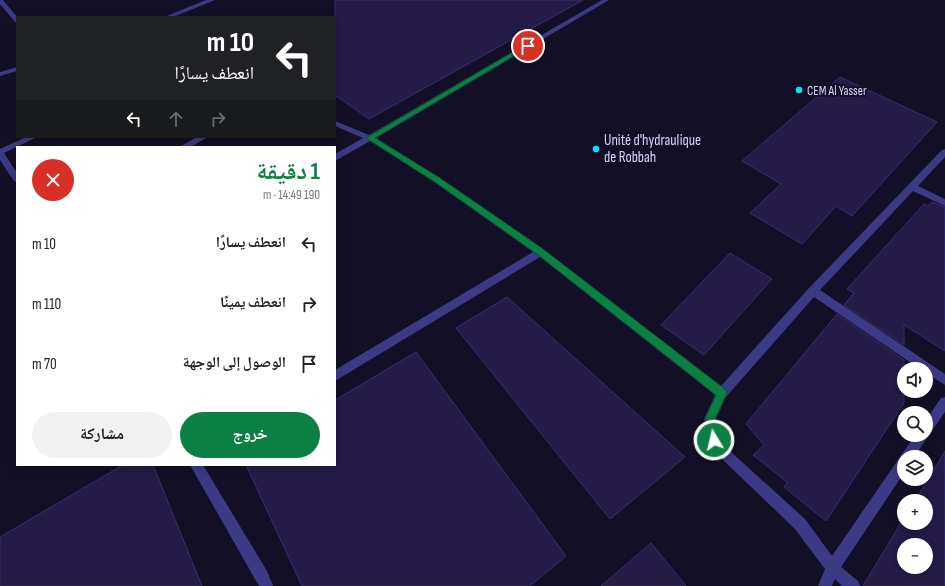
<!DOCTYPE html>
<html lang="ar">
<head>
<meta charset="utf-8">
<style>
	body { margin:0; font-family:"Sofia Sans Condensed","Noto Naskh Arabic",sans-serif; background:#f2f2f2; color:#222; direction:rtl; height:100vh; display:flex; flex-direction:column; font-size:15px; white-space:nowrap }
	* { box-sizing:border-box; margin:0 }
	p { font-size:13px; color:#767676 }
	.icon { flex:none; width:22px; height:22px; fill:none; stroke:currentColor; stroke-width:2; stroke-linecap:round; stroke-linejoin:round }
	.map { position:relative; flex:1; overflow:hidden; direction:ltr }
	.panel { position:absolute; left:16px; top:146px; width:320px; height:320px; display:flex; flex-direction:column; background:#fff; border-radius:0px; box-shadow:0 2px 10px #0003; direction:rtl }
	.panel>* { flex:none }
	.banner { position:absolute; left:16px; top:16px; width:320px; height:122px; border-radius:0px; box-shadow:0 2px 10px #0003; direction:rtl; background:#202124; color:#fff; overflow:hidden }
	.buttons { position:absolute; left:897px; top:362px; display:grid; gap:8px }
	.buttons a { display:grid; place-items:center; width:36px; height:36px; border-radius:50%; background:#fff; box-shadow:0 2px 10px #0003; font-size:20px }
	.pin { position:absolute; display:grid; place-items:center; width:34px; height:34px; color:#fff; margin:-17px; border:2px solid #fff; border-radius:50%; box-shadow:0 1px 4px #0007 }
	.me { position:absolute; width:44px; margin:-22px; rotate:351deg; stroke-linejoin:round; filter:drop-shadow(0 0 3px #0008) }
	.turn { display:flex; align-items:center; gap:14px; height:84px; padding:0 16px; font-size:18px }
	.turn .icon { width:52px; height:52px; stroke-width:2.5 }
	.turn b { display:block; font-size:28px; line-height:34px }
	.lanes { display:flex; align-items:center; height:38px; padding:0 16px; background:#0003; justify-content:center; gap:20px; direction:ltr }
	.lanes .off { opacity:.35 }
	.round { display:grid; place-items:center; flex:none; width:42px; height:42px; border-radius:21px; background:#f2f2f2 }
	.headline { display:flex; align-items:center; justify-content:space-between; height:68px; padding:0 16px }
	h1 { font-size:24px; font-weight:700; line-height:30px; color:#0b8043 }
	.cta { display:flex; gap:8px; margin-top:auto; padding:8px 16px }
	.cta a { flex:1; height:46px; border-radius:24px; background:#0b8043; color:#fff; font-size:16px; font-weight:700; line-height:46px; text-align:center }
	.cta a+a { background:#f2f2f2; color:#222 }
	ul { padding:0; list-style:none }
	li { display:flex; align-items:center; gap:12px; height:60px; padding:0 16px }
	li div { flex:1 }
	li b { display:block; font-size:15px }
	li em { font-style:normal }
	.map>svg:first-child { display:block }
</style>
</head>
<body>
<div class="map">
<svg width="945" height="586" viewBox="0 0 945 586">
	<rect width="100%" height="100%" fill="#130f26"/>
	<g fill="#241b47" stroke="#3b2d73" fill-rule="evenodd">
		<polygon points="335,0 583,0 369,119 335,95"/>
		<polygon points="840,77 937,122 852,216 836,206 802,244 750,213 781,184 742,161"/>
		<polygon points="932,202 945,207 945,351 904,325 904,345 844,305 854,293 847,289 924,204 928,206"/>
		<polygon points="730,253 772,279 704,355 661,325"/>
		<polygon points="507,297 685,457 610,519 456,328"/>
		<polygon points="837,314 904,360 904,403 826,521 784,487 787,482 753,455 764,445 746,424"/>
		<polygon points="416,352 566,556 530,586 302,586 246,465 335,465 335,400"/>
		<path d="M 945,451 L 945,586 L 863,586 L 904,518 L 904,523 L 926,523 L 926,501 L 915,501 ZM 904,545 L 926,545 L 926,567 L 904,567 Z"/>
		<polygon points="123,465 153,465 202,586 0,586 0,537"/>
		<polygon points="651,543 686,586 601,586"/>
	</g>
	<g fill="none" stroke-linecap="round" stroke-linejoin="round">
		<g fill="#3d3a85" fill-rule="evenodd">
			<polygon points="0,0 3,0 17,17 17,23 15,22 0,4"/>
			<polygon points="206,0 215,0 173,17 164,17"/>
			<polygon points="602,0 609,0 376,138 440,178 543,249 721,386 809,288 942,150 945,149 945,157 918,186 945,199 945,206 913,191 820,290 945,374 945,385 926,373 926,369 920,369 814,297 726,397 716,419 719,437 731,452 805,519 832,556 915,435 926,435 926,420 941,398 945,397 945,412 914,457 904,457 904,473 841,567 858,581 860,586 842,586 835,579 832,586 818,586 825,569 795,529 723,460 710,444 704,419 715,395 540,257 335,381 335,370 533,252 434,182 370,141 335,161 335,154 363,138 335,126 335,121 369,135"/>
			<polygon points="17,67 17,71 0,76 0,72"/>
			<polygon points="26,137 37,137 4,153 17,173 17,182 14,181 0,160 0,149"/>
			<polygon points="197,137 208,137 190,147 179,147"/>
			<polygon points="190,465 203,465 267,571 273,586 259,586"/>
		</g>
	</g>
	<polygon fill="#0b8043" stroke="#07532c" points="525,45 531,46 375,138 440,178 543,249 726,390 727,393 715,419 719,440 717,444 714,446 710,444 705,419 716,395 537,254 435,182 366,138"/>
	<g fill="#00e5ff" stroke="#130f26" stroke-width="1.5">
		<circle cx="799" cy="90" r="4"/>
		<circle cx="596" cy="149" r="4"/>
	</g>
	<g text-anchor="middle" stroke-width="4" stroke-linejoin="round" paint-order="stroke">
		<g font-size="13" fill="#d9d4ff" stroke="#130f26" text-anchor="start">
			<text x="807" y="95">CEM Al Yasser</text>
		</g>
		<g font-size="15" fill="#d9d4ff" stroke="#130f26" text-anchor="start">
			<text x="604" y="145">Unité d'hydraulique<tspan x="604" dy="17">de Robbah</tspan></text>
		</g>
	</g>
</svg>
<div class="buttons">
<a><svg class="icon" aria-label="sound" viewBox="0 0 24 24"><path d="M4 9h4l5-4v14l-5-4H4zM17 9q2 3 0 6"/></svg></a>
<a><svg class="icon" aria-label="search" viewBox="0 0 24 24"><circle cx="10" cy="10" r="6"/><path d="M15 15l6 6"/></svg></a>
<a><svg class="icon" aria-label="layers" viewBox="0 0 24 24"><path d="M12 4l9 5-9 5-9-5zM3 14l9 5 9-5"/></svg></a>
<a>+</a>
<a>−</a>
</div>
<div class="pin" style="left:528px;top:46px;background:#d93025"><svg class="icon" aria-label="arrive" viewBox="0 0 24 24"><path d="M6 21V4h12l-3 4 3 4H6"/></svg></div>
<svg class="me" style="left:714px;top:440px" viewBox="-20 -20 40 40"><circle r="17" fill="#0b8043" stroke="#fff" stroke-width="3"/><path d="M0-11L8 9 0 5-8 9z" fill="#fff"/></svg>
<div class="banner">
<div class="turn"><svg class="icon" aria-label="left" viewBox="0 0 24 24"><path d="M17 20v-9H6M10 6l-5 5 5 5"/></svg><div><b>10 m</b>انعطف يسارًا</div></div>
<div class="lanes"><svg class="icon" aria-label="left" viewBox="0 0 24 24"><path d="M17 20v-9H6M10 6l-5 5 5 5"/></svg><svg class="icon off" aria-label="ahead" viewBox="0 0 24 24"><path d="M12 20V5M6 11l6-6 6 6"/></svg><svg class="icon off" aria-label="right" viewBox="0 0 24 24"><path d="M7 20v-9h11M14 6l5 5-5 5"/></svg></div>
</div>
<section class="panel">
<div class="headline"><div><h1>1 دقيقة</h1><p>190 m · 14:49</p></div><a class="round" style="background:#d93025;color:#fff"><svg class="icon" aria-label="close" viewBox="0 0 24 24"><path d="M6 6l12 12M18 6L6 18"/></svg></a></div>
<ul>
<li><svg class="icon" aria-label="left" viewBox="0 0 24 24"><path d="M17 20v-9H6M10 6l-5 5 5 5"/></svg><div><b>انعطف يسارًا</b></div><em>10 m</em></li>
<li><svg class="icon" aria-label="right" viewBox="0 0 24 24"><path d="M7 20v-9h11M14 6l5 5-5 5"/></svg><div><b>انعطف يمينًا</b></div><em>110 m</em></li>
<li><svg class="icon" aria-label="arrive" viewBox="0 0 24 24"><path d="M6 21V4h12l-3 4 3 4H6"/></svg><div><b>الوصول إلى الوجهة</b></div><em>70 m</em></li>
</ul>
<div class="cta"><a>خروج</a><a>مشاركة</a></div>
</section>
</div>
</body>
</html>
